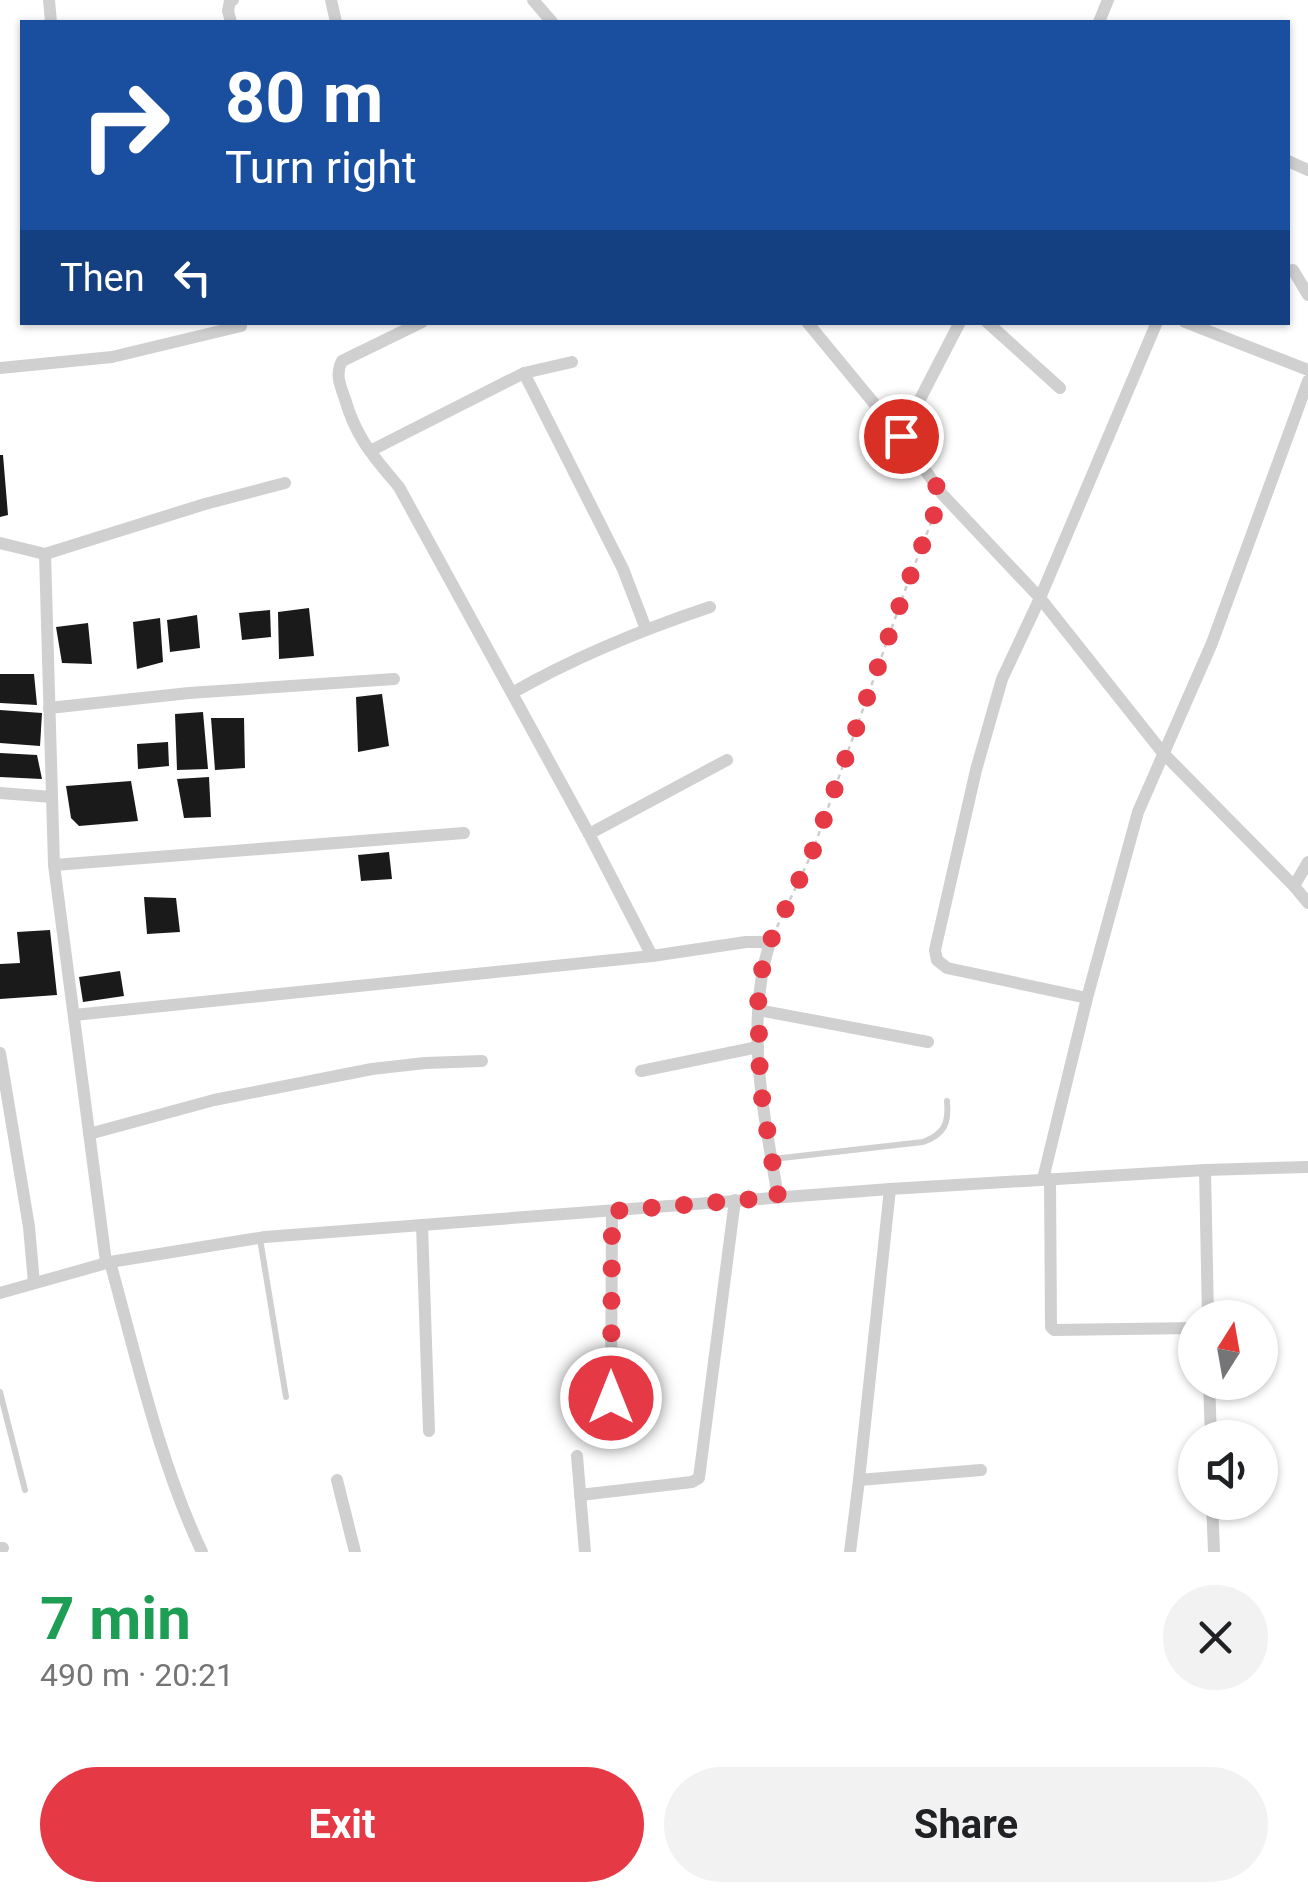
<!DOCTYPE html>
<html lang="en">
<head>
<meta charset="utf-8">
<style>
	body { margin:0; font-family:Roboto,sans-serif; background:#f2f2f2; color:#202124; height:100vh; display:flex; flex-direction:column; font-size:38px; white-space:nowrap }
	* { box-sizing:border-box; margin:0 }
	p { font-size:32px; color:#757577 }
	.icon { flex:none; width:55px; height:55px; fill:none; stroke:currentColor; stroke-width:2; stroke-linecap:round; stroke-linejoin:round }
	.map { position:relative; height:1552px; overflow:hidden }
	.sheet { display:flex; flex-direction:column; background:#fff; flex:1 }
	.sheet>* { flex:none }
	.banner { position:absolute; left:20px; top:20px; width:1270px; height:305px; border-radius:0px; box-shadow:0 2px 8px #0004; background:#1a4fa0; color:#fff; overflow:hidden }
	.needle { width:65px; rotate:11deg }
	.controls { position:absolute; left:1178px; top:1300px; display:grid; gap:20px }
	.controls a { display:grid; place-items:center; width:100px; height:100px; border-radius:50%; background:#fff; box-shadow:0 2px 8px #0004; font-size:50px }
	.pin { position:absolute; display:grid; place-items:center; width:85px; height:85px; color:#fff; margin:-42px; border:5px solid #fff; border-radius:50%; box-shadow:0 2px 10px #0007 }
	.me { position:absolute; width:110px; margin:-55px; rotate:0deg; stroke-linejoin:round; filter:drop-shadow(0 0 8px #0008) }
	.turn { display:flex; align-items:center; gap:35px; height:210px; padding:0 40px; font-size:45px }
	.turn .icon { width:130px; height:130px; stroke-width:2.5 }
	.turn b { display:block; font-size:70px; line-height:85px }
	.then { display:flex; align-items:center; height:95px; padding:0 40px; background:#0003; gap:20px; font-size:38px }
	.round { display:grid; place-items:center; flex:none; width:105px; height:105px; border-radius:52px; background:#f2f2f2 }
	.head { display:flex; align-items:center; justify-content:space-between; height:170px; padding:0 40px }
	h1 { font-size:60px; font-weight:700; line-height:75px; color:#1e9e55 }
	.cta { display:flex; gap:20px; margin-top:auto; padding:20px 40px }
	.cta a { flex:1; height:115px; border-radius:60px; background:#e63946; color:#fff; font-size:40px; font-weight:700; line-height:115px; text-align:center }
	.cta a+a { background:#f2f2f2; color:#202124 }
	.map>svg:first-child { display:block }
</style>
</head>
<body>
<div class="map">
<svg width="1308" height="1552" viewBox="0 0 1308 1552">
	<rect width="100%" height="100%" fill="#fff"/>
	<g fill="#1a1a1a">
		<polygon points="0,455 3,455 8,515 0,517"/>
		<polygon points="309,608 314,656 279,659 278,612"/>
		<polygon points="270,610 271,637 242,640 239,613"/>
		<polygon points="197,615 200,648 170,652 167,620"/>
		<polygon points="160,618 163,662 137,669 133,622"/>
		<polygon points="88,623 92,664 62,663 56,627"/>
		<polygon points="0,674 34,674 37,705 0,703"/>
		<polygon points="382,694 389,746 358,752 356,697"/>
		<polygon points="0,710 42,713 40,746 0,743"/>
		<polygon points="203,712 208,769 177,770 175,714"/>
		<polygon points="211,718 244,718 245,768 215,770"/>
		<polygon points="168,742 169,766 138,769 137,744"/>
		<polygon points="0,753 37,755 42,779 0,777"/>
		<polygon points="209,777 211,817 184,818 177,779"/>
		<polygon points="131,781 138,821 79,826 71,818 66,786"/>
		<polygon points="389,852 392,879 361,881 358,855"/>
		<polygon points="144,897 176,898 180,932 147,934"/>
		<polygon points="50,930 57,995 0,999 0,964 20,963 17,932"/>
		<polygon points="120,971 124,996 83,1002 79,977"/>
	</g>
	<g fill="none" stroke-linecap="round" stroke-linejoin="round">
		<polyline stroke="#cdcdcd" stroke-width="2.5" stroke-dasharray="5 5" stroke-linecap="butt" points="777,927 812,853 908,582 936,510"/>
		<g stroke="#d0d0d0" stroke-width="6">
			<path d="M 773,1159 L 923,1142 C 945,1134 949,1123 947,1101"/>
			<polyline points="260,1239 286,1397"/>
			<polyline points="0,1392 25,1490"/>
		</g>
		<g stroke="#d0d0d0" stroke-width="12">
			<polyline points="49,0 51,22"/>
			<polyline points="331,0 336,22"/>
			<polyline points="533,0 552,22"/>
			<polyline points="231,22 228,11 230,1 233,0"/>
			<polyline points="1099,22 1108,0"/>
			<polyline points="1288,161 1308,170"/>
			<polyline points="1293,270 1308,295"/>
			<path d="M 422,322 L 342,361 C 335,374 340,385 345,399 C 356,438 374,457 399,487 L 589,834 L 652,956"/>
			<polyline points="807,322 901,436 942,494 1040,598 1163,753 1294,886 1308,903"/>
			<polyline points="987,322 1060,388"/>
			<polyline points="1185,322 1308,370"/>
			<polyline points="0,368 112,357 241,326"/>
			<polyline points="524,373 623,569 646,629"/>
			<polyline points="901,436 960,322"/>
			<polyline points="370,451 524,373 572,362"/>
			<polyline points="0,543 45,554 205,504 285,483"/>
			<polyline points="45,554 54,865 106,1262"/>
			<path d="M 512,693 C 575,657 641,630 710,607"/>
			<polyline points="49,708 189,693 394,679"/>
			<polyline points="0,793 52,797"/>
			<polyline points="589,834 727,760"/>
			<polyline points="54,865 464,833"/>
			<polyline points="1294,886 1308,862"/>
			<polyline points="1087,998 947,968 937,960 935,950 976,770 1002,679 1040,598 1157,322"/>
			<polyline points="758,1010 928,1042"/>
			<path d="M 74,1015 L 652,956 L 746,942 L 770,942 C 744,1025 764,1114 778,1197"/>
			<polyline points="0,1053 29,1227 34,1283"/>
			<polyline points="641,1071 758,1047"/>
			<polyline points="89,1134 214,1100 372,1069 425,1063 482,1061"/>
			<polyline points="1205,1170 1208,1318"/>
			<polyline points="1043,1179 1087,998 1138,812 1212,643 1308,381"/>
			<polyline points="1050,1179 1051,1327 1054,1330 1195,1328"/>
			<polyline points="422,1225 429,1431"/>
			<path d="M 110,1262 C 137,1359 159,1461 202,1552"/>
			<polyline points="0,1293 110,1262 265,1237 890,1189 1205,1170 1308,1167"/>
			<polyline points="1209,1382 1211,1438"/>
			<polyline points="611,1398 612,1211"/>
			<polyline points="577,1456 585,1552"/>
			<polyline points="337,1480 355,1552"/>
			<polyline points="859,1480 981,1470"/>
			<polyline points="580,1495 692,1482 699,1478 735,1200"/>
			<polyline points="1212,1502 1214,1552"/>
			<polyline points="0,1548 3,1548"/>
			<polyline points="850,1552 859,1480 890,1189"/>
		</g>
	</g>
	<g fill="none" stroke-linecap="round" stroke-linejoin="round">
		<polyline stroke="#e63946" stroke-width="18" stroke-dasharray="0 32.4" points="611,1398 612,1211 778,1197 760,1085 758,988 762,970 770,942 812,853 908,582 942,494 901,436"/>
	</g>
</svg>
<div class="controls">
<a><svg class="needle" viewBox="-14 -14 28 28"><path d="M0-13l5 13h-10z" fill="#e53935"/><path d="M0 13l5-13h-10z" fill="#757577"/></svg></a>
<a><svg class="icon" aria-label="sound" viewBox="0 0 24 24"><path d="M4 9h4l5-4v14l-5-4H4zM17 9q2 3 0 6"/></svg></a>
</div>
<div class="pin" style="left:901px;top:436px;background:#d93025"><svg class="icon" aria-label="arrive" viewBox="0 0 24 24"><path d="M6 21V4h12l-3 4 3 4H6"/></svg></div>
<svg class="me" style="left:611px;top:1398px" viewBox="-20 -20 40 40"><circle r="17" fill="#e63946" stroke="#fff" stroke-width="3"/><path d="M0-11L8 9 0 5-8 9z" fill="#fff"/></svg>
<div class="banner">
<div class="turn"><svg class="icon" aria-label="right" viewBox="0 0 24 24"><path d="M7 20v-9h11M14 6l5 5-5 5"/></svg><div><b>80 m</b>Turn right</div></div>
<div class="then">Then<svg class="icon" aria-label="left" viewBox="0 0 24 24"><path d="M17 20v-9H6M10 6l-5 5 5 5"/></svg></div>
</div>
</div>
<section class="sheet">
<div class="head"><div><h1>7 min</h1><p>490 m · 20:21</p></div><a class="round"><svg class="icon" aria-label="close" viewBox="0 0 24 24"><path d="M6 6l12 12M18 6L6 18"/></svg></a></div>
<div class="cta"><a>Exit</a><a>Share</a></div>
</section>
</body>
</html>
